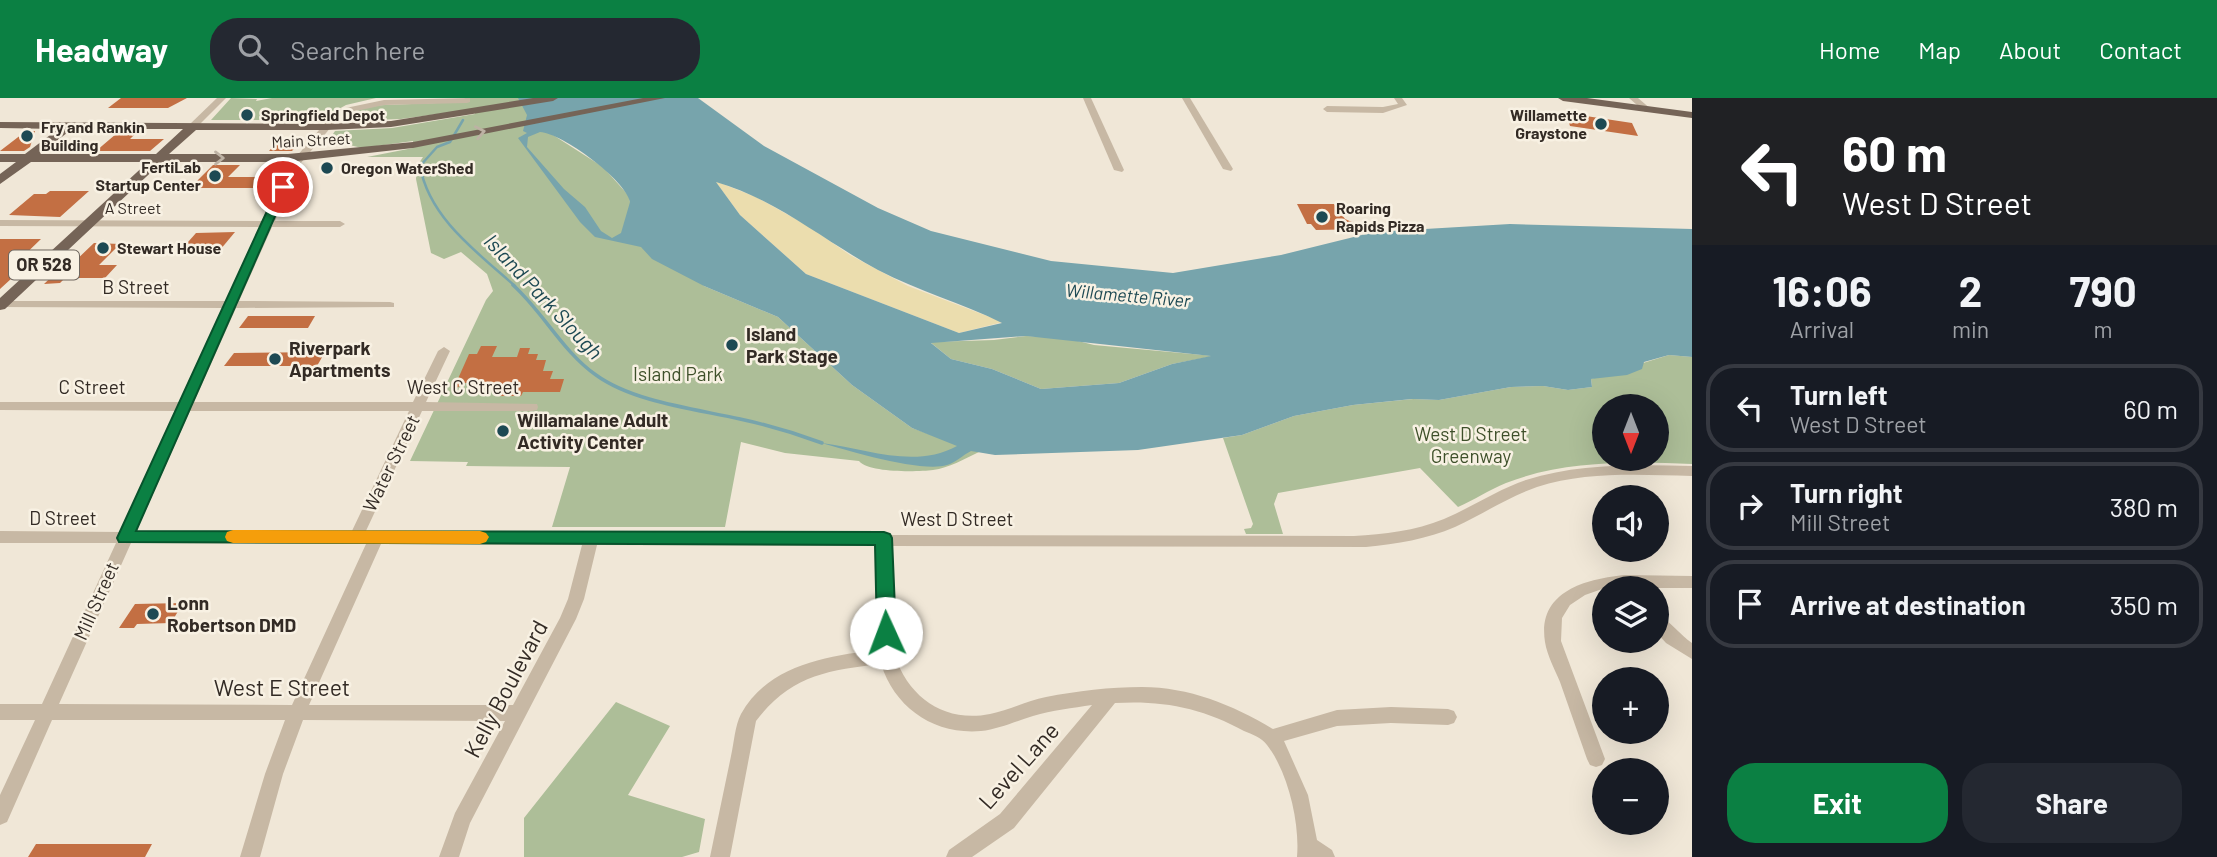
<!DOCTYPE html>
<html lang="en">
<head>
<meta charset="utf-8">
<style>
	body { margin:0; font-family:Barlow,sans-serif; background:#242831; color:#f1f3f6; height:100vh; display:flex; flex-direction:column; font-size:26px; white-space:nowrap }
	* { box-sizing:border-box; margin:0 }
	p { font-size:23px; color:#9ea1a6 }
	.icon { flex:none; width:38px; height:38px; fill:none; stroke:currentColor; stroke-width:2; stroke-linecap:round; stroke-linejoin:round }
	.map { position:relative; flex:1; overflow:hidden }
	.drawer { display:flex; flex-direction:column; background:#171b24; width:525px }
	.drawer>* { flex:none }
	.top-card { background:#202124; color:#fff; overflow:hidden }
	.needle { width:46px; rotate:180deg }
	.buttons { position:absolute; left:1592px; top:296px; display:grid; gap:14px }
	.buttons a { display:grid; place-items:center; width:77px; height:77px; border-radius:50%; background:#171b24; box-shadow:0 7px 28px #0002; font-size:35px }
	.pin { position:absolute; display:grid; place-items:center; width:60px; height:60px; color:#fff; margin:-30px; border:4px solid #fff; border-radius:50%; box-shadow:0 2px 7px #0007 }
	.me { position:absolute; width:77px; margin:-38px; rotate:358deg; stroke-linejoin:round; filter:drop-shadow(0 0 5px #0008) }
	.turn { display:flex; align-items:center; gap:24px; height:147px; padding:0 35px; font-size:32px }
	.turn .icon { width:91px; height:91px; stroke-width:2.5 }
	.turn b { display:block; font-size:49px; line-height:60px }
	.eta { display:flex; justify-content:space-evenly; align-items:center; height:119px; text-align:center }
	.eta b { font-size:42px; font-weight:700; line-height:49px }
	.action { display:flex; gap:14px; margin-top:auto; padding:14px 35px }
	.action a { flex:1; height:80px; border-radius:28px; background:#0b8043; color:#fff; font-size:28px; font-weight:700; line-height:80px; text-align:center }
	.action a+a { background:#242831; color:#f1f3f6 }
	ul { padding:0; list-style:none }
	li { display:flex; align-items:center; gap:21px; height:88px; margin:0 14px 10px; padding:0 21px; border:4px solid #363941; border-radius:28px }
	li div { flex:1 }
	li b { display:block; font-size:26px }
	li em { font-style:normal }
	header { display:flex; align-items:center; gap:42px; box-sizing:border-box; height:98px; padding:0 35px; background:#0b8043; color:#fff }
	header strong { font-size:33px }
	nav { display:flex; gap:38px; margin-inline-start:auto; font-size:24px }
	.search { width:490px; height:63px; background:#242831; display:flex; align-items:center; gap:18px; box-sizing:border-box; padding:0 24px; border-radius:28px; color:#9ea1a6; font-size:26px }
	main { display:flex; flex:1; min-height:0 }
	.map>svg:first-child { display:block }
</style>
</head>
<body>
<header>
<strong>Headway</strong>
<div class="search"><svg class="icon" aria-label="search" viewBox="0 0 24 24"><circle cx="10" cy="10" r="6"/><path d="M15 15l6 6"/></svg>Search here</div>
<nav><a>Home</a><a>Map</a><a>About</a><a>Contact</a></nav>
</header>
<main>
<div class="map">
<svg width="1692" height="759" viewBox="0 0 1692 759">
	<rect width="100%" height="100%" fill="#f0e7d7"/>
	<g fill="#adbe98" fill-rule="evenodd">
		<polygon points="231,0 257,1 256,3 272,0 376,0 346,7 319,22 211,22"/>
		<path d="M 465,0 L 519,0 L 539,28 L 603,69 L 629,98 L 630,104 L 704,188 L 778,219 L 852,287 L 912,330 L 979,354 C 964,361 949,370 933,372 C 917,374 869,375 859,363 L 785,355 L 741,344 L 725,429 L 552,429 L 570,369 L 466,368 L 468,364 L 410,363 L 486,202 L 493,193 L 487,176 L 461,154 L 444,161 L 431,155 L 416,81 L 417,68 L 423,59 L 367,59 L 413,50 L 413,43 L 362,50 L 329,42 L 335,33 L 392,30 L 475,16 L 474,11 L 401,21 L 341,23 L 347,14 L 360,8 L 463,4 Z"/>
		<polygon points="1026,238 1066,240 1094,247 1214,258 1172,266 1119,285 1041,291 992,271 951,261 930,244 994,242"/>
		<path d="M 1669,257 L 1692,259 L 1692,366 C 1630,364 1565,362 1506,385 C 1489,392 1474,402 1458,409 L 1420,370 L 1278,395 L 1274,406 L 1283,436 L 1246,436 L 1244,431 L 1251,430 L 1253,426 L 1223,340 L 1242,337 L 1294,318 L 1353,307 L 1413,301 L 1439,302 L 1511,289 L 1543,288 L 1568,292 L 1592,289 L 1591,281 ZM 1605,308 L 1657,308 L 1657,360 L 1605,360 Z"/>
		<polygon points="616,604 670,628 628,697 705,721 699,754 682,759 524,759 524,720"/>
	</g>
	<polygon fill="#ebddae" points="715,83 756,99 808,128 850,157 908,188 1003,224 959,235 806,176 740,117"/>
	<path fill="#77a4ac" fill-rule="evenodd" d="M 518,0 L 698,0 L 764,48 L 878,110 L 931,133 L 1051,163 L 1173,175 L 1281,157 L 1374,134 L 1510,126 L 1692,131 L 1692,259 L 1669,257 L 1644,264 L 1642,271 L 1627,277 L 1591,281 L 1592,289 L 1568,292 L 1543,288 L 1511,289 L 1439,302 L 1412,301 L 1353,307 L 1294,318 L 1242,337 L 1138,352 L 995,357 L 971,353 C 963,357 955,365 947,367 C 922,375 849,353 822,345 C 867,351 915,371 957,348 L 912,330 L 852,287 L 778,219 L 704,188 L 652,161 L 641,149 L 595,139 L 580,124 L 518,40 L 527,35 L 523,33 L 527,17 ZM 540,34 C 562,35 626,82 630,104 L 621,135 L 612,140 L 601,133 L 585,109 L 564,91 L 527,49 L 528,39 ZM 716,84 C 776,101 824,143 878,172 C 918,193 962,205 1002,225 L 959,235 L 806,176 L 740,117 ZM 1026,238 L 1211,258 L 1172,266 L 1119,285 L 1041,291 L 992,271 L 951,261 L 931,245 Z"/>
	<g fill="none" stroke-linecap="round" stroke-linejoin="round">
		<path stroke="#77a4ac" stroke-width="2.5" d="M 463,22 L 450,44 L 437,49 L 420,68 C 429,120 478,155 515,188"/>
		<path stroke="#77a4ac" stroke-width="3.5" d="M 513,187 C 543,214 563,254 596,277 C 633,304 696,311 740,321 C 768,327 795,335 822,345"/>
	</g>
	<g fill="#c36f43">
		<polygon points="121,0 187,0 168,10 108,10"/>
		<polygon points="1566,15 1632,25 1638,38 1570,28"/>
		<polygon points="26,33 35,33 30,49 24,53 0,53"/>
		<polygon points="116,36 135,36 130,41 164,41 150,53 96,53"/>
		<polygon points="281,40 303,40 292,53 269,53"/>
		<polygon points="213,67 240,67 228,79 270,79 261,90 190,90"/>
		<polygon points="50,93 89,93 60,119 9,117 34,96 46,96"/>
		<polygon points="1297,106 1334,106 1345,121 1368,131 1316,132 1311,126 1307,126"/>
		<polygon points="235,134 220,152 181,152 196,135"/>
		<polygon points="0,141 41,141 12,169 24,169 0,191"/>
		<polygon points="94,145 120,146 99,167 117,167 105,180 65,180 60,185 44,186 64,167 71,167"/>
		<polygon points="248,218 315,218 308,230 239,230"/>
		<polygon points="481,248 497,248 492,259 517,259 520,250 530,250 528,256 538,256 536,262 546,262 543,273 553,273 550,281 564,281 560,294 523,294 521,298 496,298 501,285 465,285 453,292 469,256 477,256"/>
		<polygon points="325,254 317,268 224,268 234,255"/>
		<polygon points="183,505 171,525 137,526 134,530 119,530 135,506"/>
		<polygon points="36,746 152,746 145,759 28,759"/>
	</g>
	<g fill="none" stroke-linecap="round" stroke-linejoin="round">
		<g fill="#c7b8a4" fill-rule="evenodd">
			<polygon points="217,0 226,0 195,31 189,31 189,27"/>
			<path d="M 470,0 L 470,4 L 467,5 L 384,7 L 342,16 L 300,66 L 275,123 L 340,123 L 345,126 L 340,129 L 272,129 L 239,203 L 390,204 L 394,205 L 394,209 L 236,210 L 194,304 L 413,304 L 438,253 L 444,249 L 450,253 L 426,304 L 537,306 L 538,309 L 537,312 L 532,313 L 422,313 L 365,435 L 586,435 L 592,433 L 598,436 L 878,437 L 884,434 L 890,437 L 1354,438 C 1384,436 1415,433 1444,421 C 1472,409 1497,392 1526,382 C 1581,365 1636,367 1692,368 L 1692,378 C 1641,377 1587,373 1537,389 C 1508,399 1483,416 1455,429 C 1427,441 1397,446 1366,449 L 892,448 L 895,558 C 909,600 945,625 990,616 C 1009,612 1027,603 1046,599 C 1077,593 1110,589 1142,589 C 1189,589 1233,607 1273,631 L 1337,612 L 1391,609 L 1448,611 L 1454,613 L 1457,619 L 1454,625 L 1448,627 L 1391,625 L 1337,628 L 1284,643 L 1308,697 L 1317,742 L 1332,752 L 1335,759 L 1297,759 C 1300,725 1288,674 1267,647 C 1262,640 1252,636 1244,633 C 1203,610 1162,602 1115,605 L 1014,730 L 972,759 L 946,759 L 949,752 L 1000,716 L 1092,607 C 1073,610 1052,612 1033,618 C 1016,623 999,631 981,633 C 934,637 895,610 881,566 C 827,572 790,578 756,623 L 730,759 L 710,759 C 717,725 724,692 731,658 C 734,645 735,627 741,616 C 768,567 829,557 879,552 L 877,448 L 597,447 L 584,501 L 576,521 L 470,725 L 459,759 L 439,759 L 455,715 L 505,623 L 303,622 L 283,676 L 260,759 L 240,759 L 265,676 L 285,622 L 52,622 L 7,724 L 0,727 L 0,697 L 35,622 L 0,622 L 0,606 L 42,606 L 116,445 L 0,445 L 0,433 L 121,434 L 177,313 L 0,312 L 0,304 L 181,304 L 224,210 L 0,209 L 0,203 L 228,203 L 262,129 L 0,128 L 0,122 L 265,123 L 291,65 L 336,12 L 384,2 ZM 190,313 L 409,313 L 351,435 L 136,434 ZM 131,445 L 366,446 L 292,607 L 59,606 ZM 381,446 L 582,447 L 568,501 L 560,520 L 513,607 L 309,607 Z"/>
			<polygon points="1083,0 1091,0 1124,72 1122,74 1114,72"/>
			<polygon points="1182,0 1190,0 1233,71 1231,73 1223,71"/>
			<polygon points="1394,0 1402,0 1407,7 1383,15 1327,14 1323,11 1327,8 1383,9 1398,6"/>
			<polygon points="1629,0 1638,0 1652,12 1645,14"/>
			<path d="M 1625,477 L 1692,478 L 1692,490 L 1605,490 L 1585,497 L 1570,507 L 1562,520 L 1561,543 L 1605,661 L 1602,667 L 1596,669 L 1590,667 L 1587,661 C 1578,635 1569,610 1560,584 C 1555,572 1547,557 1545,544 C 1537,493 1586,481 1625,477 Z"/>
			<path d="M 1657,517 C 1670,522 1680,537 1692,545 L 1692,561 L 1666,545 L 1657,535 Z"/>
		</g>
		<g fill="#756457" fill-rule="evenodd">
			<path d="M 533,0 L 558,0 L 553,3 L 391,29 L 327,32 L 196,32 L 169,56 L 288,56 L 413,44 L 643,0 L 665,0 L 413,50 L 288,64 L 162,64 L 5,211 L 0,212 L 0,200 L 148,64 L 31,64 L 0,86 L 0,76 L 16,64 L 0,64 L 0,56 L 25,56 L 58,31 L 0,30 L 0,24 L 327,26 L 391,23 ZM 72,31 L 183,31 L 156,56 L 40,56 Z"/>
			<polygon points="1558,0 1587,0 1692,14 1692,20 1563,3"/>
		</g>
	</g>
	<defs><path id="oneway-chevron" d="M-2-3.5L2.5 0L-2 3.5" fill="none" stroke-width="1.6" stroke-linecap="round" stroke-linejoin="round" transform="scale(1.75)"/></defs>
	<g stroke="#bdb2a4">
		<use href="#oneway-chevron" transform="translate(480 34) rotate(-11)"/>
		<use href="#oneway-chevron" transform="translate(219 60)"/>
	</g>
	<polygon fill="#0b8043" stroke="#07532c" stroke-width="2" points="279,87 288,89 136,433 884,434 890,436 892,440 896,535 893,540 886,542 880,540 877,535 875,447 119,444 117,440"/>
	<polygon fill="#f59e0b" points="233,432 480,433 486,435 489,439 486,444 480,446 233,445 227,443 225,439 227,434"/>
	<g fill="#1d4953" stroke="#f8f1e3" stroke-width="2.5">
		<circle cx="247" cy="17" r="7"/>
		<circle cx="1601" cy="26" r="7"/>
		<circle cx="27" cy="38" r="7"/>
		<circle cx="327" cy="70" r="7"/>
		<circle cx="215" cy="78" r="7"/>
		<circle cx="1322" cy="119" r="7"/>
		<circle cx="103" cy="150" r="7"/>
		<circle cx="732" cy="247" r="7"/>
		<circle cx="275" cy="261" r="7"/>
		<circle cx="503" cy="333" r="7"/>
		<circle cx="153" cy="516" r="7"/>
	</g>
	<g text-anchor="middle" stroke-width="5" stroke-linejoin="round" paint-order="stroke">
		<g font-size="16" font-weight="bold" fill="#332b25" stroke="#f8f1e3" text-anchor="start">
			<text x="261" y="23">Springfield Depot</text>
			<text x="1587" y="23" text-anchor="end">Willamette<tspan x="1587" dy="18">Graystone</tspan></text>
			<text x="41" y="35">Fry and Rankin<tspan x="41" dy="18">Building</tspan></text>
			<text x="201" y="75" text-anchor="end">FertiLab<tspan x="201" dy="18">Startup Center</tspan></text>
			<text x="341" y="76">Oregon WaterShed</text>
			<text x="1336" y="116">Roaring<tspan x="1336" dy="18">Rapids Pizza</tspan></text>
			<text x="117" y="156">Stewart House</text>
		</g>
		<g font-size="16" fill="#332b25" stroke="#f8f1e3">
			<text transform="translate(311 42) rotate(-3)" y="6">Main Street</text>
			<text x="133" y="116">A Street</text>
		</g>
		<rect fill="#f8f1e3" stroke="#6e665e" stroke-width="2" x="9" y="152.5" width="70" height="29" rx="5"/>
		<g font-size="18" font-weight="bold" fill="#332b25">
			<text x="44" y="173">OR 528</text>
		</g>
		<g font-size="18" font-style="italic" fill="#1d4953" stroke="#f8f1e3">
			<text transform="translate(1128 198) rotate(5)" y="6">Willamette River</text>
		</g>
		<g font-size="19" fill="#332b25" stroke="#f8f1e3">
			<text x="136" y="196">B Street</text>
			<text x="92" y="296">C Street</text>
			<text x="463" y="296">West C Street</text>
			<text transform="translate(391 365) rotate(-64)" y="7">Water Street</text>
			<text x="63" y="427">D Street</text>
			<text x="957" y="428">West D Street</text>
			<text transform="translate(96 503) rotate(-66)" y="7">Mill Street</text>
		</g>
		<g font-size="19" font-weight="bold" fill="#332b25" stroke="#f8f1e3" text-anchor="start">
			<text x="746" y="243">Island<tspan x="746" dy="22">Park Stage</tspan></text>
			<text x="289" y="257">Riverpark<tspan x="289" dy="22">Apartments</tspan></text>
			<text x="517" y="329">Willamalane Adult<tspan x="517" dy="22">Activity Center</tspan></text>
			<text x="167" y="512">Lonn<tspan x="167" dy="22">Robertson DMD</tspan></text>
		</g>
		<g font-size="19" fill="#3e502a" stroke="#f8f1e3">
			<text x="678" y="283">Island Park</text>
			<text x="1471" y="343">West D Street<tspan x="1471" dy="22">Greenway</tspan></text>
		</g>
		<g font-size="21" font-style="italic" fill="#1d4953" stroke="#f8f1e3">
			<text transform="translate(543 199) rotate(47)" y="7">Island Park Slough</text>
		</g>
		<g font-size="23" fill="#332b25" stroke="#f8f1e3">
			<text x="282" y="598">West E Street</text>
			<text transform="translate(506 591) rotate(-62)" y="8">Kelly Boulevard</text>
			<text transform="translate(1019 668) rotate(-48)" y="8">Level Lane</text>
		</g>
	</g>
</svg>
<div class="buttons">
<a><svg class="needle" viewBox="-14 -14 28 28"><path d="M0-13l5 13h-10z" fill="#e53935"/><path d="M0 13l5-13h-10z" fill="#9ea1a6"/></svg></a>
<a><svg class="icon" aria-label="sound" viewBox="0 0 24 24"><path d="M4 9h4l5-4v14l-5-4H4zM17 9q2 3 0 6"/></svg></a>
<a><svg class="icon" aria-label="layers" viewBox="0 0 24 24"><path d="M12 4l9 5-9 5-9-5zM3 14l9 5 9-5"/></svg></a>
<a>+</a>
<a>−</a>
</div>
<div class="pin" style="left:283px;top:89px;background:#d93025"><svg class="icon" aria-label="arrive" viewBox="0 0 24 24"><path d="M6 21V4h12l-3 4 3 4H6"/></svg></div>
<svg class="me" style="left:886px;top:535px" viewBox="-20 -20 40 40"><circle r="19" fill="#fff"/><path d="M0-13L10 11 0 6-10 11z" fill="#0b8043"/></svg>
</div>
<section class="drawer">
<div class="top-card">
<div class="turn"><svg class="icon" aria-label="left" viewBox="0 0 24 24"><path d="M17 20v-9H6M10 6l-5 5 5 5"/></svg><div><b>60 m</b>West D Street</div></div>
</div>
<div class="eta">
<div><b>16:06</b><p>Arrival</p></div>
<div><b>2</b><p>min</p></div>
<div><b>790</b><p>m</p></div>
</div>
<ul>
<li><svg class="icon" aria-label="left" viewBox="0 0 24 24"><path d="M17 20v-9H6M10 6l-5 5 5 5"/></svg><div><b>Turn left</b><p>West D Street</p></div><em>60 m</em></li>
<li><svg class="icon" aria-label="right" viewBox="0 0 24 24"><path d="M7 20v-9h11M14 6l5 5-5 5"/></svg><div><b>Turn right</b><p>Mill Street</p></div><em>380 m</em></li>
<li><svg class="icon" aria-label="arrive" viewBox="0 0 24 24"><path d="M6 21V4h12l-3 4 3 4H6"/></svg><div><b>Arrive at destination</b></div><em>350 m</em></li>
</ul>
<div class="action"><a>Exit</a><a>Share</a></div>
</section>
</main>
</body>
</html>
